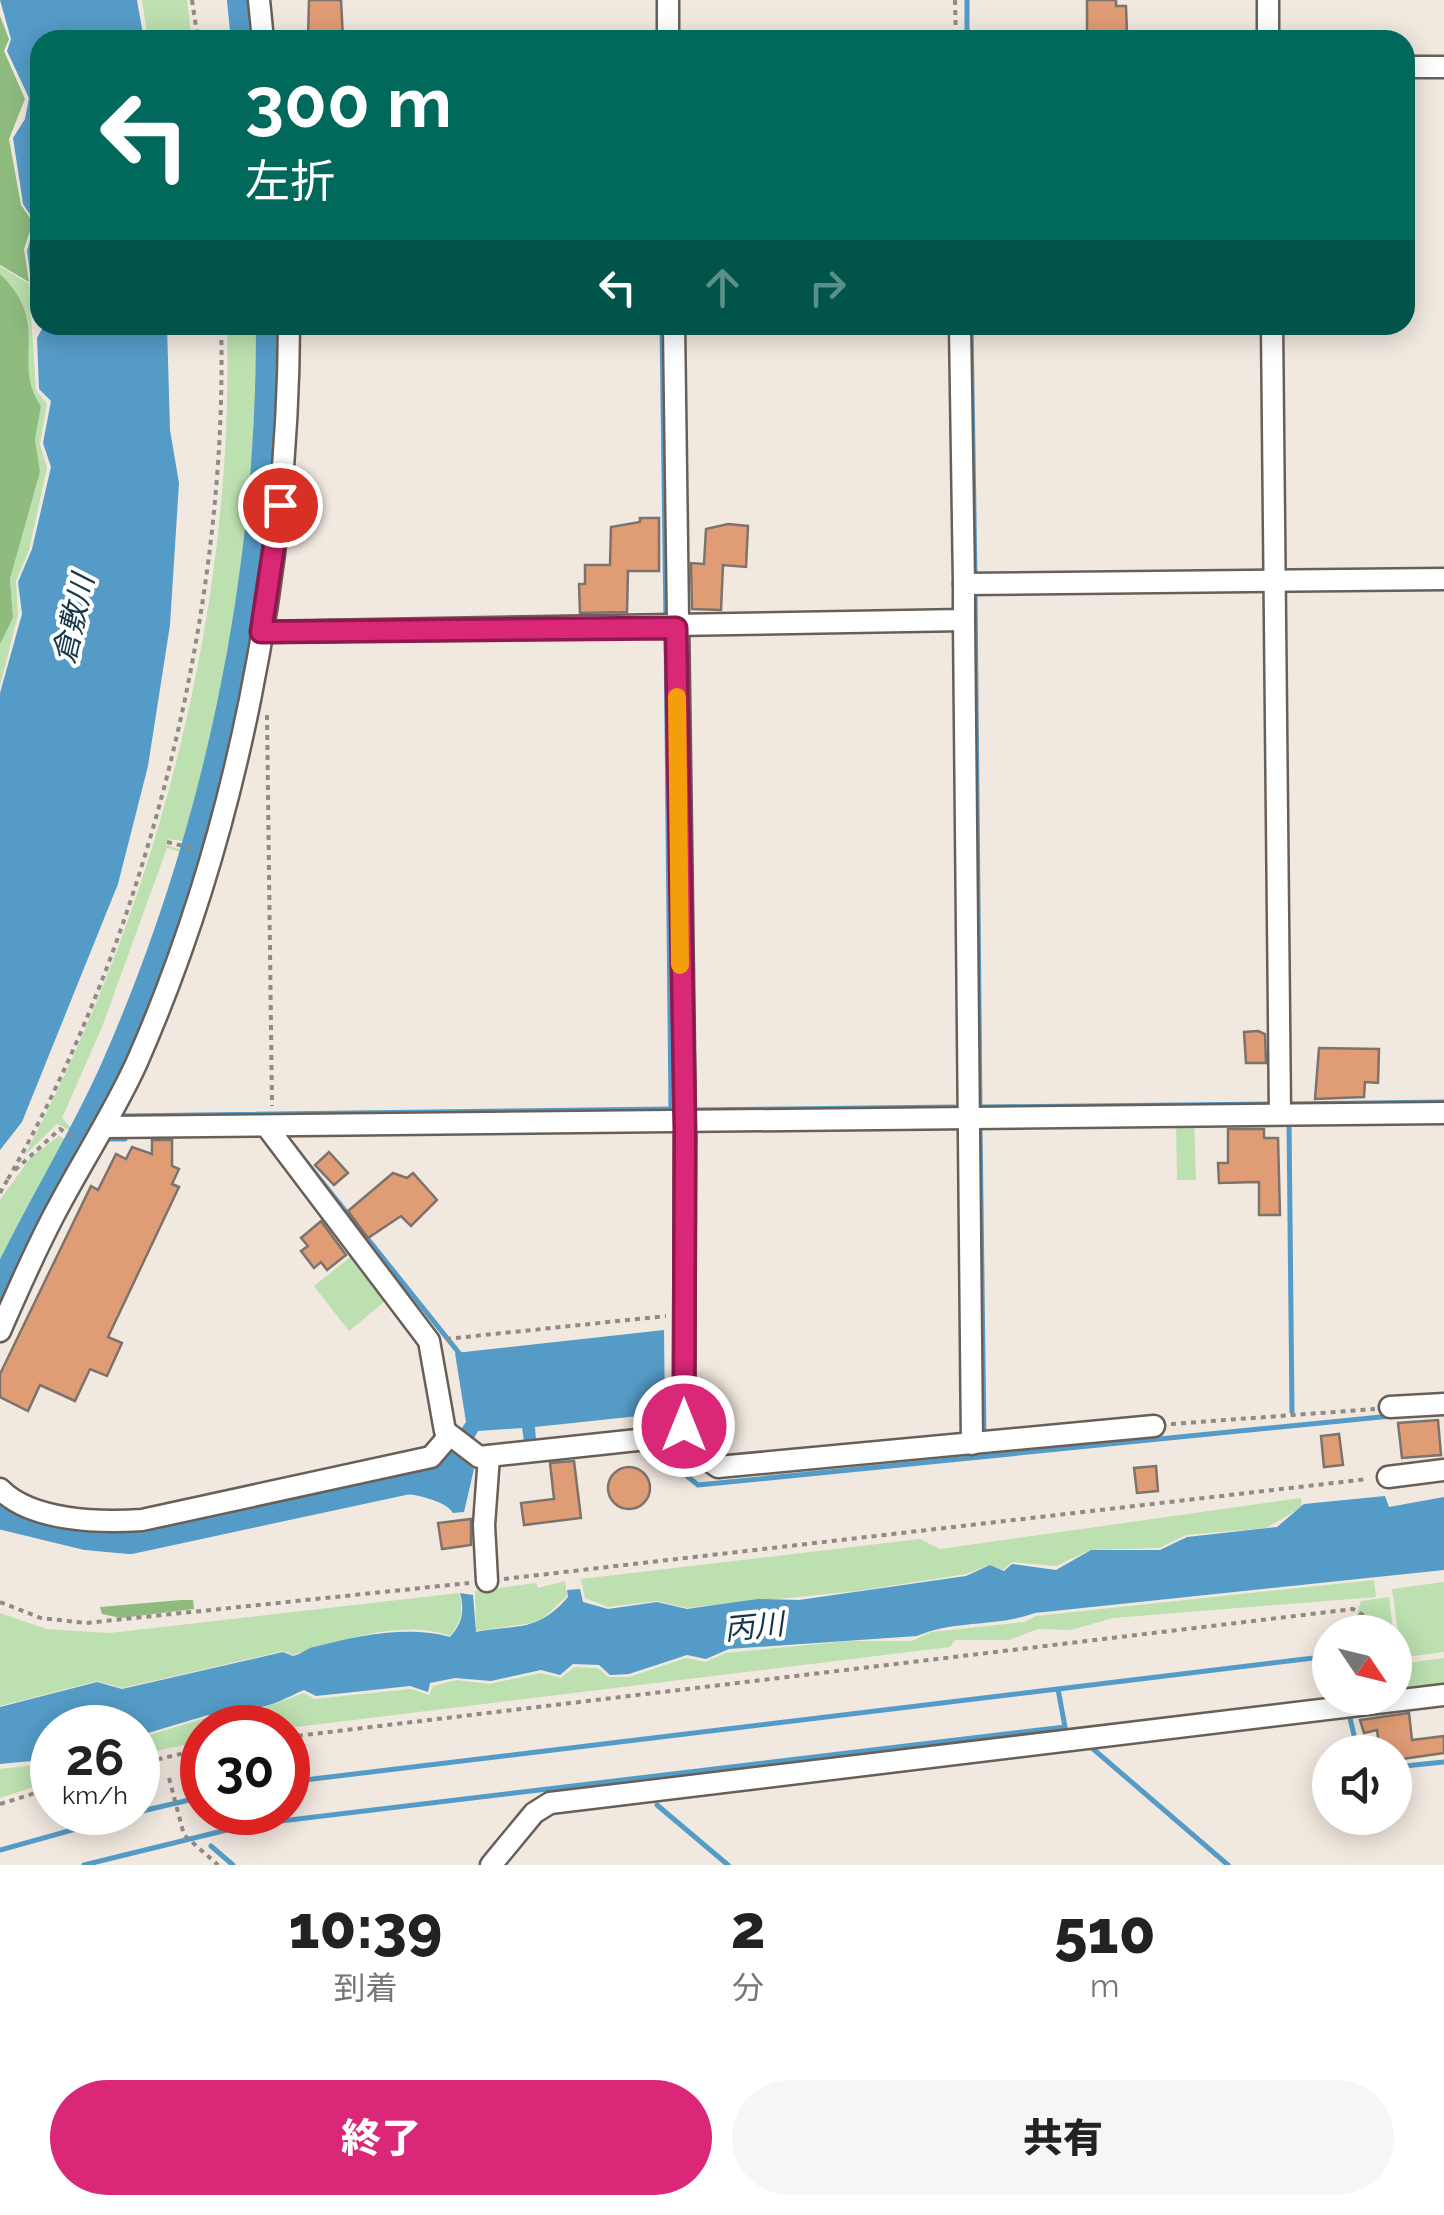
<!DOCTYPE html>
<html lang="ja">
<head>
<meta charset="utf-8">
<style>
	body { margin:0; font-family:Raleway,"Noto Sans JP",sans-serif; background:#f6f6f6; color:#222; height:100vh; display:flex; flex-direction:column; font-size:38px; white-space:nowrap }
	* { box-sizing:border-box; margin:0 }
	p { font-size:32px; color:#767676 }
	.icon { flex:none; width:55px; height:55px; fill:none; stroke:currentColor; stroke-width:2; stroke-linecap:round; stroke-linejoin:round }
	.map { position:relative; height:1865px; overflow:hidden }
	.drawer { display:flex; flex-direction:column; background:#fff; flex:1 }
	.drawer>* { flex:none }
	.top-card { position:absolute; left:30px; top:30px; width:1385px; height:305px; border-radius:30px; box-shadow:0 5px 25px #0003; background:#00695c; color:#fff; overflow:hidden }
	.needle { width:65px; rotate:125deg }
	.fabs { position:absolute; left:1312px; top:1615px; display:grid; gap:20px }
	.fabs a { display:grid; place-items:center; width:100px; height:100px; border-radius:50%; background:#fff; box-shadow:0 5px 25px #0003; font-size:50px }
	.speed { position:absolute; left:30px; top:1705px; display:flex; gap:20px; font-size:50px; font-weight:700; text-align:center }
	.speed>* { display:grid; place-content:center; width:130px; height:130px; border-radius:50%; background:#fff; box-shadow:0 5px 25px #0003; line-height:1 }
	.speed small { font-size:25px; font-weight:400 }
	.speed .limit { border:15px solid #d22; background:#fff; color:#111 }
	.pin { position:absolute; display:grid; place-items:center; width:85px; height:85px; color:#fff; margin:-42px; border:5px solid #fff; border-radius:50%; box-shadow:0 2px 10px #0007 }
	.me { position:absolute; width:110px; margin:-55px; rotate:0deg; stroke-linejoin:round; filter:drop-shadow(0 0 8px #0008) }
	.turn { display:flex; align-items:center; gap:35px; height:210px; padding:0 50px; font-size:45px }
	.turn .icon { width:130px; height:130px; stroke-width:2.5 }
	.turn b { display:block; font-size:70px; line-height:85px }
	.lanes { display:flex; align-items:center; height:95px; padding:0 50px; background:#0003; justify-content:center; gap:50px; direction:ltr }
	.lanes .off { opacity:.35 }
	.eta { display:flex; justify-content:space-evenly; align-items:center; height:170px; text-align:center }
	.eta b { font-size:60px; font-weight:800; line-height:70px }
	.button { display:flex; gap:20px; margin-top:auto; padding:20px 50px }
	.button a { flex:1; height:115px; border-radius:60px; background:#db2777; color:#fff; font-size:40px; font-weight:800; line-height:115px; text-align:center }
	.button a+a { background:#f6f6f6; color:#222 }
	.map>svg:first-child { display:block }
</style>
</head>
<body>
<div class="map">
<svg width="1444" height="1865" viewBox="0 0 1444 1865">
	<rect width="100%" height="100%" fill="#f1e8df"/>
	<g fill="#bce0af" fill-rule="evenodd">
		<polygon points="142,0 187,0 192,40 148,40"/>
		<path d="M 0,266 L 29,284 L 36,390 L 47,404 L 40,444 L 47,468 L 29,550 L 16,581 L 18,615 L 0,686 L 0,644 L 13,618 L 10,579 L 40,472 L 35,438 L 41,406 C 10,361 52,325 0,274 Z"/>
		<path d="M 227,325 L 263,325 C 266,501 235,673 191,842 L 167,839 L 166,845 L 186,851 C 153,947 120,1041 74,1132 L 57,1124 L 25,1155 C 157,905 235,609 227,325 ZM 167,848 L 184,853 C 153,945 119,1034 78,1122 L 70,1127 L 62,1118 L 102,1027 Z"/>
		<polygon points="1194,1119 1196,1180 1177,1180 1176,1120"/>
		<polygon points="59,1136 70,1142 30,1210 0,1277 0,1200 31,1157"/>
		<polygon points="358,1251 390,1297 349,1331 314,1286"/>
		<polygon points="1301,1498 1302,1507 1266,1528 1186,1535 1159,1548 1090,1550 1056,1566 1012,1562 1003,1570 990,1565 966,1574 857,1591 687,1608 657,1601 608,1607 585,1598 581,1579 920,1539 940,1549"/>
		<polygon points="1374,1580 1376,1597 1113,1618 1071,1630 1038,1629 1009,1640 955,1640 950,1647 288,1728 202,1728 202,1741 138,1755 138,1739 146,1736 209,1717 218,1720 242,1709 252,1712 304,1693 315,1699 411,1689 429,1695 433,1686 457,1680 489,1684 541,1673 561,1678 574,1667 598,1668 608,1677 629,1677 686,1658 705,1662 726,1653 849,1641 912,1641 931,1632 1024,1622 1036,1616"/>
		<polygon points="565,1581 567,1596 539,1622 476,1631 475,1591 536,1583 538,1588"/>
		<polygon points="1444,1582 1444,1652 1407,1657 1401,1653 1392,1589"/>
		<path d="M 459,1593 C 464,1610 461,1622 450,1636 C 400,1618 339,1642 293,1655 L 283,1651 L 122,1688 L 97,1681 L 0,1706 L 0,1613 L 46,1629 L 110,1633 Z"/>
		<polygon points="1389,1597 1393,1632 1363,1632 1356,1616 1361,1601"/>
		<polygon points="1395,1644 1397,1654 1407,1663 1444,1658 1444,1687 1395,1693"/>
		<polygon points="52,1763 52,1781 0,1798 0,1769"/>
	</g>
	<g fill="#8fbb7f">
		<polygon points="0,16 9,39 4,51 25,99 9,139 21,205 33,222 24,249 29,282 0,265"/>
		<path d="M 0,274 C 53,325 10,361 41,406 L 35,439 L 40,472 L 10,579 L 13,618 L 0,644 Z"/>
		<polygon points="181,1600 193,1600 194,1609 121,1618 102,1614 100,1607"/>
	</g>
	<g fill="#549cc7">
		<polygon points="0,0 137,0 143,34 143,40 40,40 40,309 34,305 27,251 35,222 23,204 13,138 25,119 29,98 7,51 11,39"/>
		<polygon points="44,325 167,325 170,430 179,483 170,625 148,766 118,884 22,1122 0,1150 0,693 22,614 18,582 32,549 51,467 43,443 51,401 39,389 37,338"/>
		<path d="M 664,1330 L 665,1413 L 655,1414 L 656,1427 L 650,1428 L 648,1415 L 535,1427 L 536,1440 L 524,1441 L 522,1428 L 478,1431 L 463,1459 L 474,1469 L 464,1512 L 453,1513 C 443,1496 392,1490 371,1493 L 368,1478 L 437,1462 L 466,1422 L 455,1353 Z"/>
		<path d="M 1385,1496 L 1389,1507 L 1444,1497 L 1444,1570 L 1035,1613 C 997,1627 952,1620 917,1636 L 729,1649 L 706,1659 L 687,1655 L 629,1674 L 610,1675 L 599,1665 L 573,1664 L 560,1675 L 541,1670 L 491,1681 L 455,1678 L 430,1683 L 428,1692 L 410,1686 L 316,1696 L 304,1690 C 285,1698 262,1713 242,1706 L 217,1718 L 208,1715 L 138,1736 L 138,1728 L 52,1728 L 52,1759 L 0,1764 L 0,1707 L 97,1682 L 122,1689 L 283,1652 L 293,1656 C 302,1654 307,1648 314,1647 C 356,1636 408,1625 450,1637 C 462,1624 465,1611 460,1593 L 473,1595 L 476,1632 C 517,1624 537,1633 568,1597 L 567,1590 L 580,1589 L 583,1602 L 608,1609 L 657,1602 L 687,1609 L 758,1599 L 799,1600 L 966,1576 L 990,1565 L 1004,1571 L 1012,1564 L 1056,1570 L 1091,1550 L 1160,1550 L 1187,1537 L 1277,1527 L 1304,1504 Z"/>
	</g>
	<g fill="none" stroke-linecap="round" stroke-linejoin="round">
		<g stroke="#549cc7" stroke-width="5">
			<polyline points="967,0 967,40"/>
			<polyline points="662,325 666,621"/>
			<polyline points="971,325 975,578"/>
			<polyline points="975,589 980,1113"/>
			<polyline points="666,632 671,1109"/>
			<polyline points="1287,1104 1444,1102"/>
			<polyline points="980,1107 1276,1104"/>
			<polyline points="692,1110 954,1107"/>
			<polyline points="122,1116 671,1109"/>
			<polyline points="1289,1120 1292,1412"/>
			<polyline points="980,1124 984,1438"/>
			<polyline points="107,1139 125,1139"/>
			<polyline points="295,1148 463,1358"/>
			<polyline points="655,1443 655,1450 698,1485 1391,1416"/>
			<polyline points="1349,1714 1358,1752"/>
			<polyline points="1092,1748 1228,1865"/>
			<polyline points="1395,1767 1444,1762"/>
			<polyline points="288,1782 1058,1689"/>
			<polyline points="657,1805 728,1865"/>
			<polyline points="138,1812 202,1797"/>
			<polyline points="211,1846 233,1865"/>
			<polyline points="0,1850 137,1812"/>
			<polyline points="84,1865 247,1825 1065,1727 1058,1689 1330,1656"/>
		</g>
		<g stroke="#549cc7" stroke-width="32">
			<polyline points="243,0 247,40"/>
			<path d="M 0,1297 C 35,1218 83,1146 117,1068 C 219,836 273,578 272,325"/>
			<polyline points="0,1513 86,1534 130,1538 413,1477"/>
		</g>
	</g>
	<g fill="#df9c75" stroke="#7d736d" stroke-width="2.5">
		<polygon points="309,0 341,0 343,39 308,40"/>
		<polygon points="1087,0 1116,0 1116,6 1126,6 1127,34 1087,40"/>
		<polygon points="640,518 659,518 659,571 628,571 627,612 580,613 579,584 585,584 585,565 610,565 611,527 640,522"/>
		<polygon points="728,524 748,526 746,567 723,565 721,610 692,609 691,563 704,564 706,529"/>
		<polygon points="1258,1031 1265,1034 1266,1063 1246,1063 1244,1032"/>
		<polygon points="1319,1048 1379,1049 1378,1083 1365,1082 1364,1097 1315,1099"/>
		<polygon points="1228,1129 1264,1129 1264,1138 1278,1138 1280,1215 1259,1215 1259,1182 1219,1183 1218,1163 1228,1163"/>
		<polygon points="152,1140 172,1140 172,1166 179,1169 172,1184 179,1187 108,1337 122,1343 107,1376 90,1369 75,1401 40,1385 28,1411 0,1397 0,1374 91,1186 98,1190 116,1154 126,1159 132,1147 152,1154"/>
		<polygon points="329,1152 348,1173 334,1185 315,1165"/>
		<polygon points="393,1173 407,1178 413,1173 437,1200 411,1226 401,1216 368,1238 348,1211"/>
		<polygon points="321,1221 346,1255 327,1270 321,1262 314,1268 301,1251 308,1246 301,1238"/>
		<polygon points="1438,1420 1441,1455 1402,1458 1398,1423"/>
		<polygon points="1339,1434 1343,1465 1324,1467 1321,1436"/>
		<polygon points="574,1461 581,1518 524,1525 521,1503 554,1499 550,1463"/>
		<polygon points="1156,1466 1158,1491 1137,1493 1134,1468"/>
		<circle cx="629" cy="1488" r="21"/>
		<polygon points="471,1519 471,1545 442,1549 438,1523"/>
		<polygon points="1409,1713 1412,1740 1444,1736 1444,1753 1395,1760 1395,1752 1380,1752 1377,1730 1364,1733 1360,1720"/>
	</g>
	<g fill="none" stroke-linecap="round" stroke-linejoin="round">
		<g stroke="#686058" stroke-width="25">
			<g id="street">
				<polyline points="259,0 263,40"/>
				<polyline points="668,0 668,40"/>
				<polyline points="1268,0 1268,40"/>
				<polyline points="1405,67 1444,67"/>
				<polyline points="960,325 964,584"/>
				<polyline points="1272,325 1280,1114"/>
				<polyline points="964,620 972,1444"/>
				<polyline points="261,632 964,620 964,584 1444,579"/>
				<polyline points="106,1127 1444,1113"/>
				<polyline points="267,1127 429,1341 445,1431 479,1457 684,1435 685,1133 674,325"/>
				<path d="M 0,1331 C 17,1292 34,1253 54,1215 C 81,1163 113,1115 137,1062 C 236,837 288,570 289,325"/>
				<polyline points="1390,1407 1444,1404"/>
				<polyline points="684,1435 689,1447 718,1467 1154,1426"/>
				<polyline points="1388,1477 1444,1470"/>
				<path d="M 0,1489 C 31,1521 99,1523 142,1520 L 431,1457 L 449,1436"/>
				<polyline points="487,1581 484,1525 489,1456"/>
				<polyline points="491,1865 534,1813 550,1803 1444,1695"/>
			</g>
		</g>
		<g stroke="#918b85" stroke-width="4" stroke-dasharray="5 5" stroke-linecap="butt">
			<polyline points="192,0 198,40"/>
			<polyline points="955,0 956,40"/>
			<polyline points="267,715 272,1106"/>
			<polyline points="167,842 196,849"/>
			<polyline points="15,1170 60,1129 76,1139"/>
			<path d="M 8,1179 C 147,937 229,604 221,325"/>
			<polyline points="0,1193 9,1177"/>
			<polyline points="446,1339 666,1316"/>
			<polyline points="1171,1424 1375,1409"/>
			<polyline points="504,1579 1368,1479"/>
			<polyline points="0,1602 41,1618 86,1623 469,1583"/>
			<polyline points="288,1737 1353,1609 1365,1616 1370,1632"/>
			<polyline points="138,1764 202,1749"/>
			<polyline points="169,1778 184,1835 218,1865"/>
			<polyline points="0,1804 52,1788"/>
		</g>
		<use href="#street" stroke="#fff" stroke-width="20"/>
	</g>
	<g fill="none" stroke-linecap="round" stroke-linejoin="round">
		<g stroke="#8e194d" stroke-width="25">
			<polyline id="route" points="280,505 261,632 676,628 685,1133 684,1426"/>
		</g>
		<use href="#route" stroke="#db2777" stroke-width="18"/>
		<polyline stroke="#f59e0b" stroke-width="18" points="677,697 680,965"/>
	</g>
	<g text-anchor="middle" stroke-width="8" stroke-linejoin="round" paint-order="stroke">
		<g font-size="30" font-style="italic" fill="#163649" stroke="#fff">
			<text transform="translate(74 619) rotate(-77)" y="10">倉敷川</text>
			<text transform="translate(754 1627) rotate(-6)" y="10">丙川</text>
		</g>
	</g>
</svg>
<div class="fabs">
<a><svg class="needle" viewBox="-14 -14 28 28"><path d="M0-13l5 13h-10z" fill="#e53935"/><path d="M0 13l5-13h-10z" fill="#767676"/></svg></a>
<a><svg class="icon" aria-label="sound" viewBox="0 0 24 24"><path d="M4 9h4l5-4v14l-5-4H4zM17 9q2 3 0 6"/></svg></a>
</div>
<div class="speed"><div>26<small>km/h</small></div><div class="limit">30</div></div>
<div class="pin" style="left:280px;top:505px;background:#d93025"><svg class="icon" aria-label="arrive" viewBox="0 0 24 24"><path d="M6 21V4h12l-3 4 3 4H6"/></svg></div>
<svg class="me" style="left:684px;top:1426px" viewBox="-20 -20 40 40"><circle r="17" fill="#db2777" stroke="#fff" stroke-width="3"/><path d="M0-11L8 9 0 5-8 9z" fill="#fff"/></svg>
<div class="top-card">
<div class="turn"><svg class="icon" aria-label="left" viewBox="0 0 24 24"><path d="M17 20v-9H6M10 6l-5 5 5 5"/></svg><div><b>300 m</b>左折</div></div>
<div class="lanes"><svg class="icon" aria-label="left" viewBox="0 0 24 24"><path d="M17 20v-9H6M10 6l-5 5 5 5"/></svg><svg class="icon off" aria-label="ahead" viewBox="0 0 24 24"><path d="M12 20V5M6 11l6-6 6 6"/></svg><svg class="icon off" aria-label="right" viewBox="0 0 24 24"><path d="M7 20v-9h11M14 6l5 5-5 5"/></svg></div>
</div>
</div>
<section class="drawer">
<div class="eta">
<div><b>10:39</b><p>到着</p></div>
<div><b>2</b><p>分</p></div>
<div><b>510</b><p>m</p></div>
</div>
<div class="button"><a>終了</a><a>共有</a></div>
</section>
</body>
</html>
